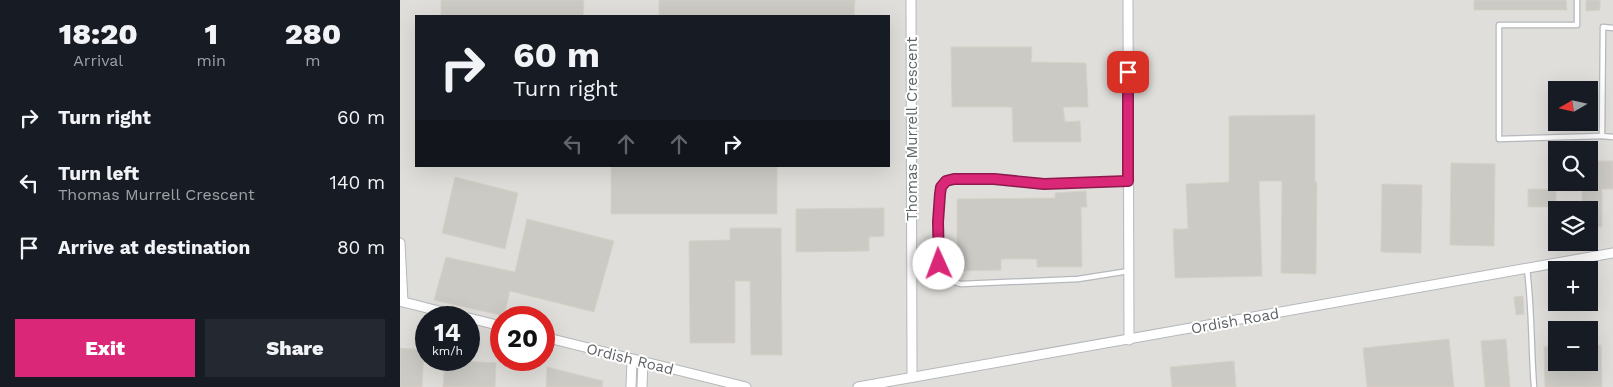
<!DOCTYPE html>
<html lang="en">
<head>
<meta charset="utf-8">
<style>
	body { margin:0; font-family:"Work Sans",sans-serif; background:#242831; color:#f1f3f6; height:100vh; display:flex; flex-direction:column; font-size:19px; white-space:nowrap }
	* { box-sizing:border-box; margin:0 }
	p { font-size:16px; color:#9ea1a6 }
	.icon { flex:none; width:28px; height:28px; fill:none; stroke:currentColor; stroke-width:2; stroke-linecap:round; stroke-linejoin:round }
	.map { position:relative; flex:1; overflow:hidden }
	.side { display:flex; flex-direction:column; background:#171b24; width:400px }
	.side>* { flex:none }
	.hud { position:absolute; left:15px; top:15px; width:475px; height:152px; border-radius:0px; box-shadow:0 5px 20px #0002; background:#171b24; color:#f1f3f6; overflow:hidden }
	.needle { width:32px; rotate:261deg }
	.controls { position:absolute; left:1148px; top:81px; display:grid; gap:10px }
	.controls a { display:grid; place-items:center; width:50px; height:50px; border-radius:0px; background:#171b24; box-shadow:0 5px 20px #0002; font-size:25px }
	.speed { position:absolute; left:15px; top:306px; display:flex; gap:10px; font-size:25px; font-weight:700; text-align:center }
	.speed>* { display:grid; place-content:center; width:65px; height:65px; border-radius:50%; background:#171b24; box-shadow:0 5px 20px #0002; line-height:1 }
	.speed small { font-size:12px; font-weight:400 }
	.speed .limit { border:8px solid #d22; background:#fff; color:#111 }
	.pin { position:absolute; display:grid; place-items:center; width:42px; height:42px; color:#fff; margin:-21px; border-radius:10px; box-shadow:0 2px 8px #0006 }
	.me { position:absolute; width:55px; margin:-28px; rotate:358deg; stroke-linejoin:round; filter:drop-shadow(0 0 4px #0008) }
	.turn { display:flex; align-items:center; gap:18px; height:105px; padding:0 15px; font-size:22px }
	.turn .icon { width:65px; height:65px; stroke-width:2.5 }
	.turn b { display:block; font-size:35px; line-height:42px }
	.lanes { display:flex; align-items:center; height:48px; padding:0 15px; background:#0003; justify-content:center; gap:25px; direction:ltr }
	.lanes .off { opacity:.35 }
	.eta { display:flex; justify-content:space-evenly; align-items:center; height:85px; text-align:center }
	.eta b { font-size:30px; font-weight:800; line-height:35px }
	.button { display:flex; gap:10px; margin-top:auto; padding:10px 15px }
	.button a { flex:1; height:58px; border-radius:0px; background:#db2777; color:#fff; font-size:20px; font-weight:800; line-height:58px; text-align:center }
	.button a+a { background:#242831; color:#f1f3f6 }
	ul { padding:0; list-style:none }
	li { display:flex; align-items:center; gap:15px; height:65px; padding:0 15px }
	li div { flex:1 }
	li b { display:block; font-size:19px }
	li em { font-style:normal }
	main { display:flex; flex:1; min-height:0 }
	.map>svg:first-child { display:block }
</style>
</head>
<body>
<main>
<section class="side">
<div class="eta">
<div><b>18:20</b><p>Arrival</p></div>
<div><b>1</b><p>min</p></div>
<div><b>280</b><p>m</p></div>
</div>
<ul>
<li><svg class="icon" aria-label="right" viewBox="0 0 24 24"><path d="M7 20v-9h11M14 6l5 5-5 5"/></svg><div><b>Turn right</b></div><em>60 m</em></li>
<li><svg class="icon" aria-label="left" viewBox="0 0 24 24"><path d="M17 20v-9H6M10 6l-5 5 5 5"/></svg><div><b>Turn left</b><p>Thomas Murrell Crescent</p></div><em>140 m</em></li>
<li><svg class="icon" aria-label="arrive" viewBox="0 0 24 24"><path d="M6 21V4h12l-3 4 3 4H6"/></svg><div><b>Arrive at destination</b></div><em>80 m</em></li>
</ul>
<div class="button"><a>Exit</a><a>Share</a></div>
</section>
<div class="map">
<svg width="1213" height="387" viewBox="0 0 1213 387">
	<rect width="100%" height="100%" fill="#f1efe8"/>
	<path fill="#e0deda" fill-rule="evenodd" d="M 0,0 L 1213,0 L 1213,387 L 0,387 ZM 16,16 L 489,16 L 489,166 L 16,166 ZM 1156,90 L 1189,90 L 1189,122 L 1156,122 ZM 1156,150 L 1189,150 L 1189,182 L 1156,182 ZM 1156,210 L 1189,210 L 1189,242 L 1156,242 ZM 1156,270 L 1189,270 L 1189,302 L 1156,302 ZM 26,318 L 69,318 L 69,360 L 26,360 ZM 101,318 L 144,318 L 144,360 L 101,360 ZM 1156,330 L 1189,330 L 1189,362 L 1156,362 Z"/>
	<g fill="#cccac5" stroke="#d6d1c6">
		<polygon points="41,0 184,0 183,16 41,15"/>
		<polygon points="259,0 455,0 454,16 259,16"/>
		<polygon points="1074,0 1166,0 1167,10 1074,10"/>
		<polygon points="1186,0 1200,0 1200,10 1186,11"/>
		<polygon points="551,47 632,47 631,62 686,63 688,107 663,107 665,122 680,121 681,142 613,142 612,107 552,107"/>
		<polygon points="915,115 915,182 917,182 916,274 881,273 882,181 859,181 862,276 775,278 773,229 788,229 786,184 829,182 829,116"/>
		<polygon points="1189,161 1213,161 1213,189 1202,189 1202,227 1189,227 1189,210 1182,210 1182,182 1189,182"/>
		<polygon points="1051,163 1095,164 1094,246 1050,245"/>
		<rect x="211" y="166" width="166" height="48"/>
		<polygon points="55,177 118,193 105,249 42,233"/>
		<polygon points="982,184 1022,185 1021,253 981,252"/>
		<rect x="1128" y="189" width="28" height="18"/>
		<polygon points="686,191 687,207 681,207 682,267 637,267 637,259 601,259 601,270 557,271 557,199 655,198 655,193"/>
		<polygon points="484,208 484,236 469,237 469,251 396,252 396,209"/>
		<polygon points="127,219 214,241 194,312 110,291 104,316 34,300 46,257 115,272"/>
		<polygon points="330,228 381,228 382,355 351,355 350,281 335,281 335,343 290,343 289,241 330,240"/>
		<polygon points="1123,296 1124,314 1116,315 1114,297"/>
		<polygon points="1049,339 1054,387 967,387 963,348"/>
		<polygon points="1106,339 1110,387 1085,387 1081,341"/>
		<polygon points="1189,345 1201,345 1202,387 1145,387 1144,347 1156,346 1156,362 1189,362"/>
		<polygon points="0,348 24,350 22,387 0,387"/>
		<polygon points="45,360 96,363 95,387 43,387"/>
		<polygon points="834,361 836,387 772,387 770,367"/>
		<polygon points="147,367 203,381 202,387 146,387"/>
	</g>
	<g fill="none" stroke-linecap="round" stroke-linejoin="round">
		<g stroke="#b5b8bc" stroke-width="7">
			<g id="service">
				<polyline points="1177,0 1177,25 1099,25 1099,139 1202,136"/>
				<polyline points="1213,28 1203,27 1202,136 1213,137"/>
				<path d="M 728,181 C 697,182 666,185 635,184 C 610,182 575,173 550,179 C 542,181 541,187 540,194 C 538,219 527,279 561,284 L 678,279 L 729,271"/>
				<path d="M 1127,269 C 1132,308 1131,347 1134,387"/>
			</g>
		</g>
		<g stroke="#b5b8bc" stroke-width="11">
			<g id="minor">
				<polyline points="511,0 512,377"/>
				<polyline points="728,0 729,340"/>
				<polyline points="0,243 3,302"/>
				<polyline points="0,301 66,318"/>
				<polyline points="69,318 101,326"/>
				<polyline points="144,337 346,387"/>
				<polyline points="231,387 232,360"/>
				<polyline points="242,387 243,362"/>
				<polyline points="458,387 1213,253"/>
			</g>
		</g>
		<use href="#service" stroke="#fff" stroke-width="4.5"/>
		<use href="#minor" stroke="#fff" stroke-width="9"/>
	</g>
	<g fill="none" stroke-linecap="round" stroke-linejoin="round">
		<g stroke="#8e194d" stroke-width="12">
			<polyline id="route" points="539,264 538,222 540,194 541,187 546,181 554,179 594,179 644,184 728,181 728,72"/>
		</g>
		<use href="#route" stroke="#db2777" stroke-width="9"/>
	</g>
	<g text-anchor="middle" stroke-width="4" stroke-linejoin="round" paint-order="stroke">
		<g font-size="15" fill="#5f6368" stroke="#fff">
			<text transform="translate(512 129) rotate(-90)" y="5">Thomas Murrell Crescent</text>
			<text transform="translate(835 321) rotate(-10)" y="5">Ordish Road</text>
			<text transform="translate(230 359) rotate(14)" y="5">Ordish Road</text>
		</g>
	</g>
</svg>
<div class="controls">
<a><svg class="needle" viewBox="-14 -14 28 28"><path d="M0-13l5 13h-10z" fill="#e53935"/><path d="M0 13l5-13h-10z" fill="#9ea1a6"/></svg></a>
<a><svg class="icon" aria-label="search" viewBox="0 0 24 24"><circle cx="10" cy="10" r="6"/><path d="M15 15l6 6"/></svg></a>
<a><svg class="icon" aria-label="layers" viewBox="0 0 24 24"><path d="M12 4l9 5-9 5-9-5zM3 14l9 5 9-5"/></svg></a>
<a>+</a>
<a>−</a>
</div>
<div class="speed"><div>14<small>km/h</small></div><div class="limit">20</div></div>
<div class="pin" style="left:728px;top:72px;background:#d93025"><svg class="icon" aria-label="arrive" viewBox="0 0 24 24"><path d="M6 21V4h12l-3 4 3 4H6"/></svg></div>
<svg class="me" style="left:539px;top:264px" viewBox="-20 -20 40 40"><circle r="19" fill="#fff"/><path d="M0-13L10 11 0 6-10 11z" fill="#db2777"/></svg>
<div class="hud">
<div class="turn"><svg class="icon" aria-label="right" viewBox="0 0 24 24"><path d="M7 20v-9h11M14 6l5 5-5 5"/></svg><div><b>60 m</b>Turn right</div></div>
<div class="lanes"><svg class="icon off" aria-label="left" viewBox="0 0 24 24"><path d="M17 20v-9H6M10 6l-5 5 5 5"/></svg><svg class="icon off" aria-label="ahead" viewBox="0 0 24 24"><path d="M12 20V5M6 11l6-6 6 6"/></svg><svg class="icon off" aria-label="ahead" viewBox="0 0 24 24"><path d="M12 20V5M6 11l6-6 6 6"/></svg><svg class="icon" aria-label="right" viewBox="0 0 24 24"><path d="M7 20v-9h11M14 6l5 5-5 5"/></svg></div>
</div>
</div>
</main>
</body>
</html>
